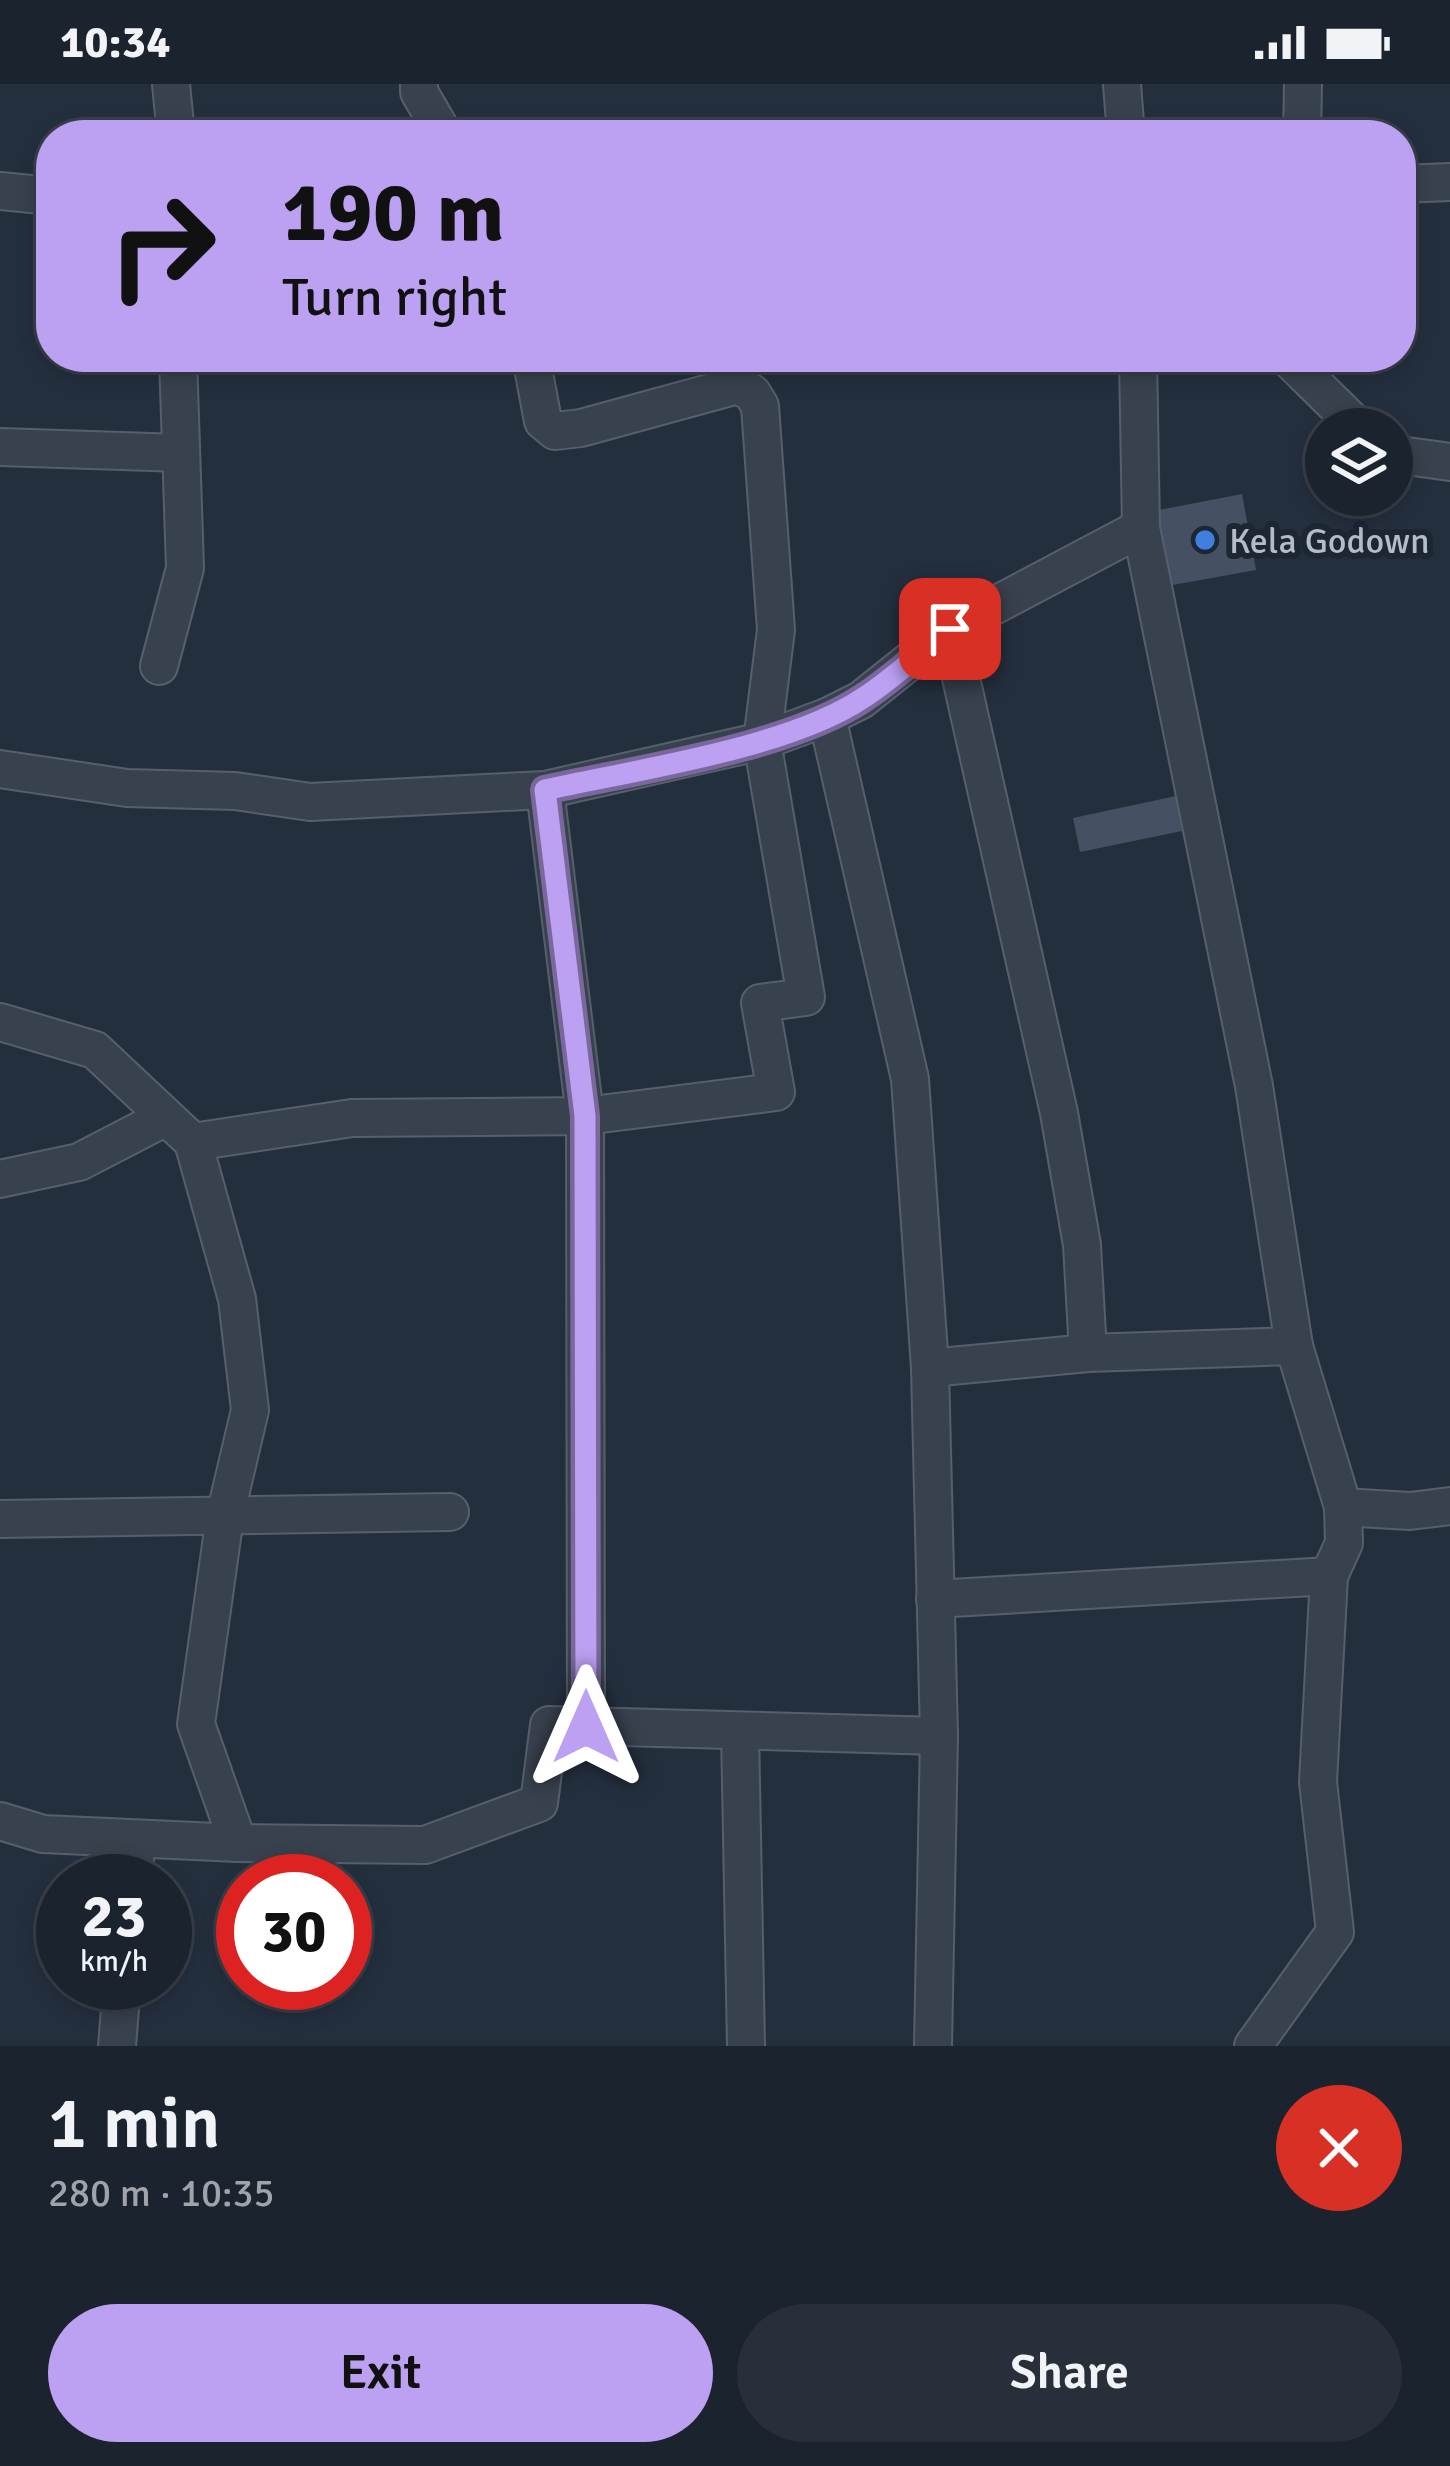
<!DOCTYPE html>
<html lang="en">
<head>
<meta charset="utf-8">
<style>
	body { margin:0; font-family:Signika,sans-serif; background:#282f3a; color:#f1f3f6; height:100vh; display:flex; flex-direction:column; font-size:45px; white-space:nowrap }
	* { box-sizing:border-box; margin:0 }
	p { font-size:39px; color:#a0a4aa }
	.icon { flex:none; width:66px; height:66px; fill:none; stroke:currentColor; stroke-width:2; stroke-linecap:round; stroke-linejoin:round }
	.map { position:relative; height:1962px; overflow:hidden }
	.details { display:flex; flex-direction:column; background:#1b232e; flex:1 }
	.details>* { flex:none }
	.guide { position:absolute; left:36px; top:36px; width:1380px; height:252px; border-radius:48px; box-shadow:0 6px 18px #0003,0 0 0 3px #39404a; background:#bca0f2; color:#111; overflow:hidden }
	.buttons { position:absolute; left:1305px; top:324px; display:grid; gap:24px }
	.buttons a { display:grid; place-items:center; width:108px; height:108px; border-radius:50%; background:#1b232e; box-shadow:0 6px 18px #0003,0 0 0 3px #39404a; font-size:60px }
	.speed { position:absolute; left:36px; top:1770px; display:flex; gap:24px; font-size:60px; font-weight:700; text-align:center }
	.speed>* { display:grid; place-content:center; width:156px; height:156px; border-radius:50%; background:#1b232e; box-shadow:0 6px 18px #0003,0 0 0 3px #39404a; line-height:1 }
	.speed small { font-size:30px; font-weight:400 }
	.speed .limit { border:18px solid #d22; background:#fff; color:#111 }
	.pin { position:absolute; display:grid; place-items:center; width:102px; height:102px; color:#fff; margin:-51px; border-radius:24px; box-shadow:0 6px 18px #0006 }
	.me { position:absolute; width:132px; margin:-66px; rotate:0deg; stroke-linejoin:round; filter:drop-shadow(0 0 9px #0008) }
	.turn { display:flex; align-items:center; gap:42px; height:252px; padding:0 48px; font-size:54px }
	.turn .icon { width:156px; height:156px; stroke-width:2.5 }
	.turn b { display:block; font-size:84px; line-height:102px }
	.round { display:grid; place-items:center; flex:none; width:126px; height:126px; border-radius:63px; background:#282f3a }
	.overview { display:flex; align-items:center; justify-content:space-between; height:204px; padding:0 48px }
	h1 { font-size:72px; font-weight:600; line-height:90px }
	.primary-button { display:flex; gap:24px; margin-top:auto; padding:24px 48px }
	.primary-button a { flex:1; height:138px; border-radius:72px; background:#bca0f2; color:#111; font-size:48px; font-weight:600; line-height:138px; text-align:center }
	.primary-button a+a { background:#282f3a; color:#f1f3f6 }
	.status { display:flex; justify-content:space-between; align-items:center; height:84px; padding:0 60px; background:#1b232e; direction:ltr }
	.status svg { height:33px; fill:currentColor }
	.map>svg:first-child { display:block }
</style>
</head>
<body>
<div class="status"><b>10:34</b><svg viewBox="0 0 49 12"><path d="M0 12V9h3v3zM5 12V6h3v6zM10 12V3h3v9zM15 12V0h3v12zM26 1h20v11H26zM47 4h2v5h-2z"/></svg></div>
<div class="map">
<svg width="1450" height="1962" viewBox="0 0 1450 1962">
	<rect width="100%" height="100%" fill="#242f3e"/>
	<g fill="#455162">
		<polygon points="1242,410 1256,486 1167,502 1154,427"/>
		<polygon points="1176,712 1182,747 1080,768 1073,734"/>
	</g>
	<g fill="none" stroke-linecap="round" stroke-linejoin="round">
		<g stroke="#565f6c" stroke-width="40">
			<g id="minor">
				<polyline points="171,0 176,51"/>
				<polyline points="419,0 419,8 444,51"/>
				<polyline points="1122,0 1126,51"/>
				<polyline points="1302,51 1303,0"/>
				<polyline points="1401,100 1450,98"/>
				<polyline points="0,107 51,112"/>
				<polyline points="1138,273 1141,444 1254,1002 1294,1262 1343,1423 1344,1459 1329,1492 1318,1698 1335,1848 1253,1962"/>
				<polyline points="1287,273 1360,345"/>
				<polyline points="0,363 181,369"/>
				<polyline points="1392,370 1450,378"/>
				<polyline points="950,545 1059,1029 1082,1161 1088,1269"/>
				<polyline points="159,582 185,484 178,273"/>
				<polyline points="0,685 127,704 235,707 310,718 545,706 762,657 827,633"/>
				<polyline points="545,706 585,1032 586,1643"/>
				<polyline points="0,938 95,966 193,1058 352,1034 585,1032 776,1008 760,919 806,913 762,657 776,546 760,322 752,309 738,301 581,344 555,347 543,337 531,273"/>
				<polyline points="193,1058 237,1215 250,1326 225,1432 196,1640 238,1759"/>
				<polyline points="0,1095 79,1078 166,1033"/>
				<polyline points="930,1284 1088,1269 1294,1262"/>
				<polyline points="1343,1423 1410,1427 1450,1422"/>
				<polyline points="0,1435 450,1428"/>
				<polyline points="935,1515 1329,1492"/>
				<polyline points="740,1647 746,1962"/>
				<polyline points="0,1737 43,1750 238,1759 425,1761 539,1719 549,1641 939,1652"/>
				<polyline points="133,1797 137,1755"/>
				<polyline points="117,1962 122,1899"/>
				<polyline points="933,1962 939,1652 930,1284 910,995 827,633 861,616 950,545 1141,444"/>
			</g>
		</g>
		<use href="#minor" stroke="#38414e" stroke-width="36"/>
	</g>
	<g fill="none" stroke-linecap="round" stroke-linejoin="round">
		<g stroke="#7a689d" stroke-width="30">
			<path id="route" d="M 586,1643 L 585,1032 L 545,706 C 635,686 789,664 863,614 C 894,594 921,568 950,545"/>
		</g>
		<use href="#route" stroke="#bca0f2" stroke-width="21"/>
	</g>
	<circle fill="#3f7fe0" stroke="#1d2633" stroke-width="4.5" cx="1205" cy="456" r="12"/>
	<g text-anchor="middle" stroke-width="12" stroke-linejoin="round" paint-order="stroke">
		<g font-size="36" fill="#b4bcc9" stroke="#1d2633" text-anchor="start">
			<text x="1229" y="469">Kela Godown</text>
		</g>
	</g>
</svg>
<div class="buttons">
<a><svg class="icon" aria-label="layers" viewBox="0 0 24 24"><path d="M12 4l9 5-9 5-9-5zM3 14l9 5 9-5"/></svg></a>
</div>
<div class="speed"><div>23<small>km/h</small></div><div class="limit">30</div></div>
<div class="pin" style="left:950px;top:545px;background:#d93025"><svg class="icon" aria-label="arrive" viewBox="0 0 24 24"><path d="M6 21V4h12l-3 4 3 4H6"/></svg></div>
<svg class="me" style="left:586px;top:1643px" viewBox="-20 -20 40 40"><path d="M0-17L14 15 0 8-14 15z" fill="#bca0f2" stroke="#fff" stroke-width="4"/></svg>
<div class="guide">
<div class="turn"><svg class="icon" aria-label="right" viewBox="0 0 24 24"><path d="M7 20v-9h11M14 6l5 5-5 5"/></svg><div><b>190 m</b>Turn right</div></div>
</div>
</div>
<section class="details">
<div class="overview"><div><h1>1 min</h1><p>280 m · 10:35</p></div><a class="round" style="background:#d93025;color:#fff"><svg class="icon" aria-label="close" viewBox="0 0 24 24"><path d="M6 6l12 12M18 6L6 18"/></svg></a></div>
<div class="primary-button"><a>Exit</a><a>Share</a></div>
</section>
</body>
</html>
